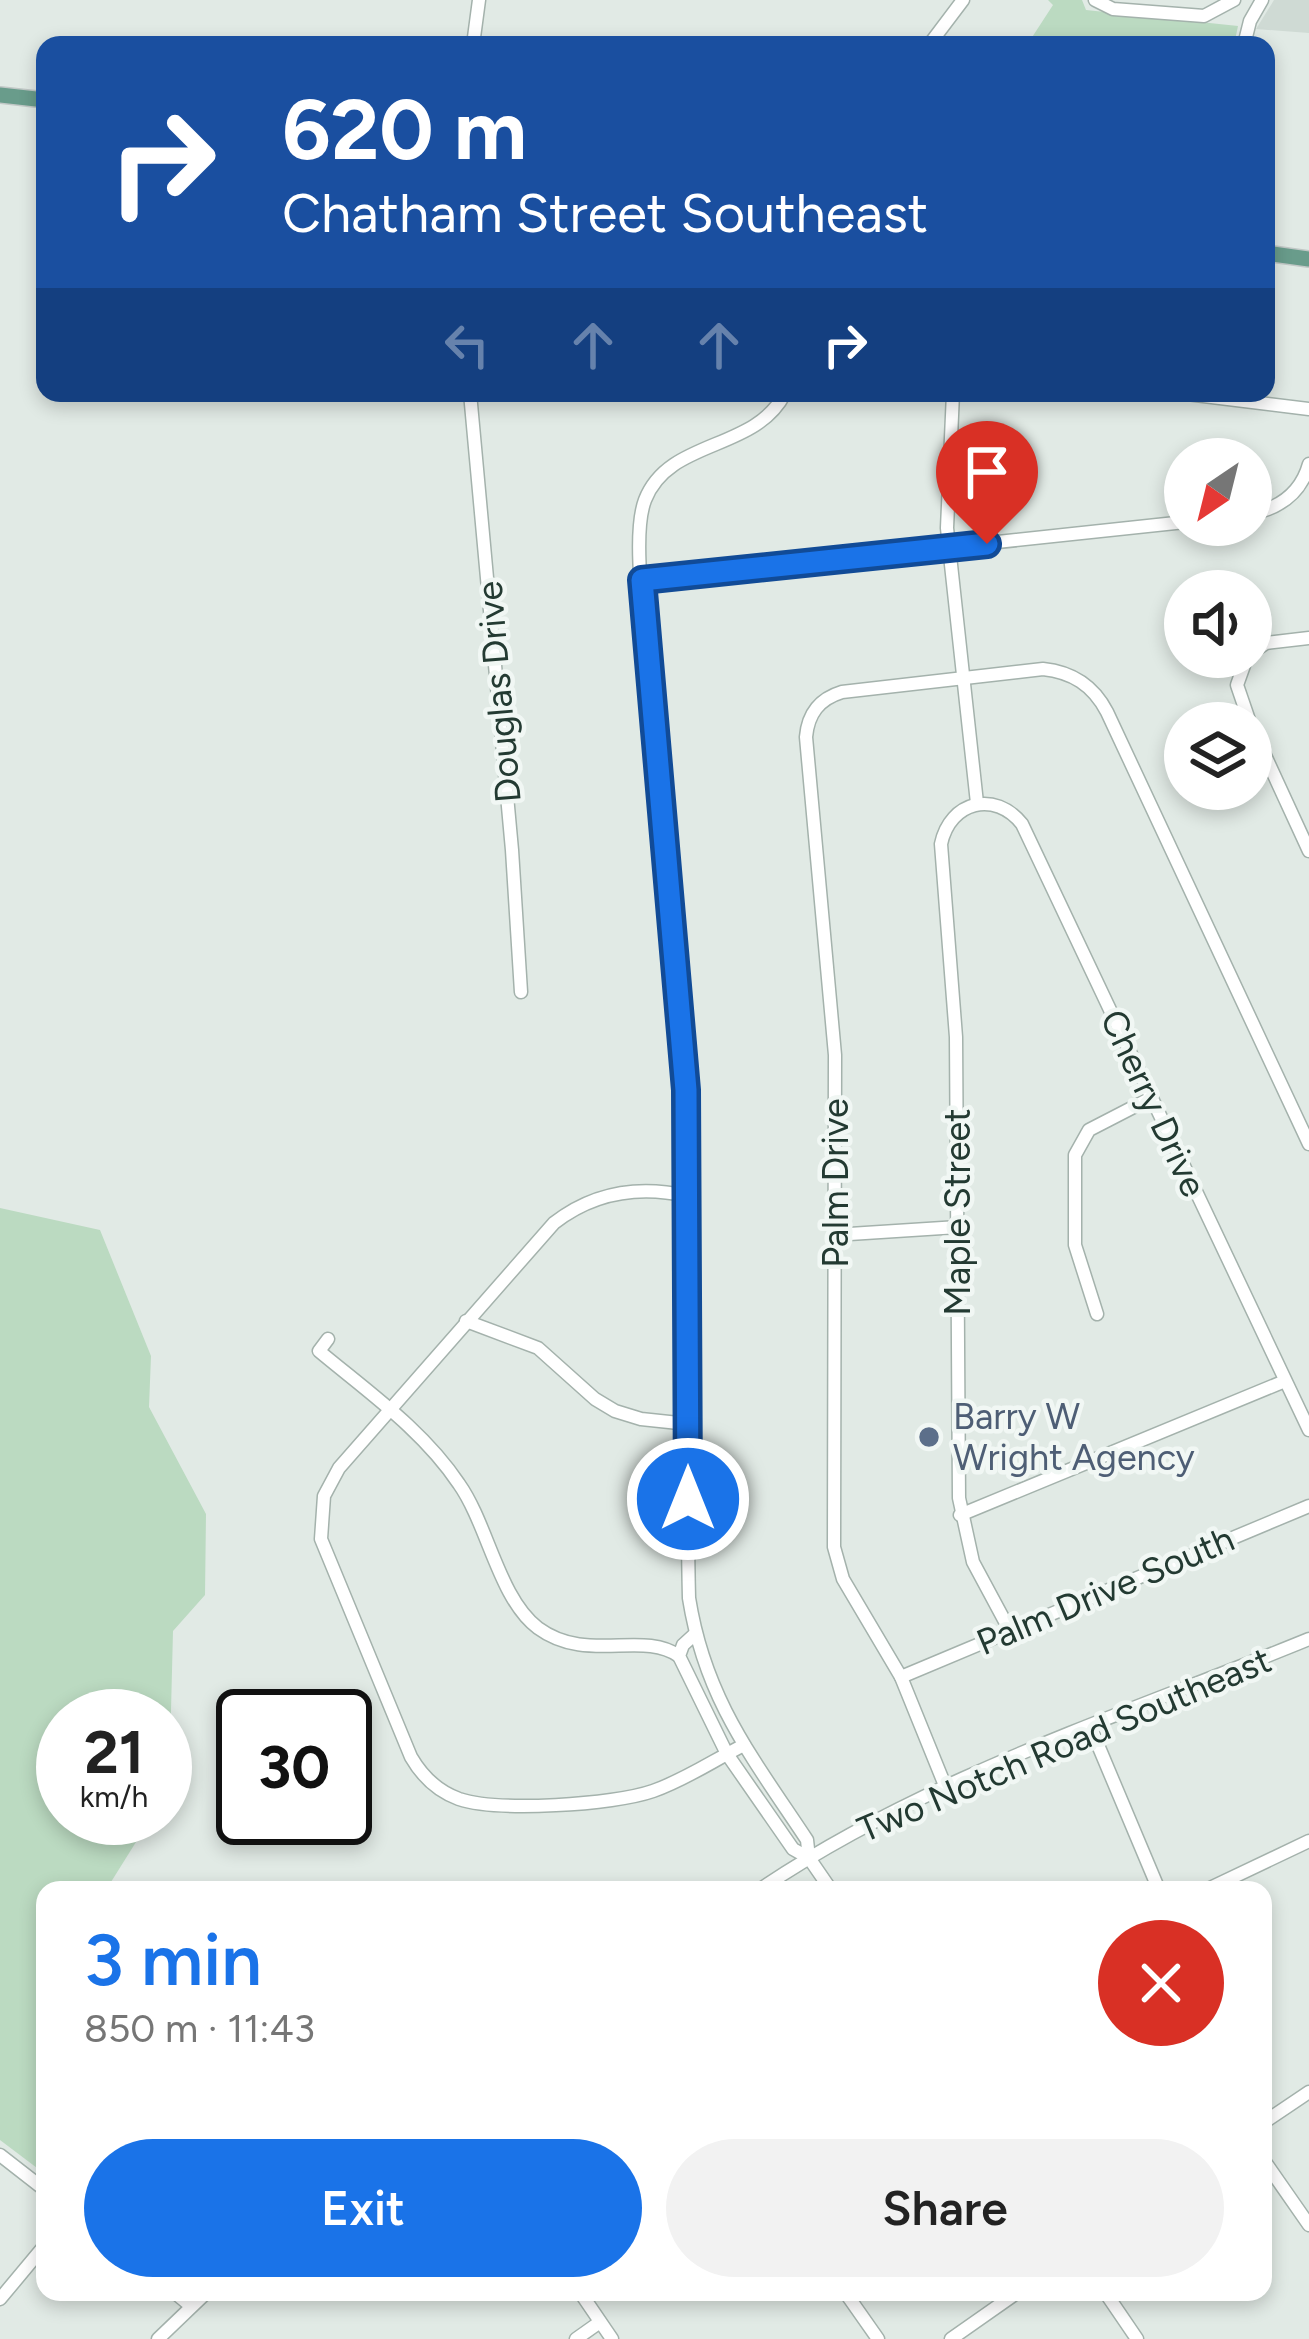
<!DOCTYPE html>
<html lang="en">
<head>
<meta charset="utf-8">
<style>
	body { margin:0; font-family:Figtree,sans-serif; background:#f2f2f2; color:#222; height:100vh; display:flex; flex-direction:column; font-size:45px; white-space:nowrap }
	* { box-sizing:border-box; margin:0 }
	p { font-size:39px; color:#767676 }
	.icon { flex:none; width:66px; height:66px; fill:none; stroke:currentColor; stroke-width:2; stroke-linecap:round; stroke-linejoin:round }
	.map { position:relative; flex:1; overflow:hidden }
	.drawer { position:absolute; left:36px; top:1881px; width:1236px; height:420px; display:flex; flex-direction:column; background:#fff; border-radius:24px; box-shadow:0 6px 18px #0003 }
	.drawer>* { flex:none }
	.banner { position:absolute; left:36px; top:36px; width:1239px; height:366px; border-radius:24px; box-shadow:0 6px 18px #0003; background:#1a4fa0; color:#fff; overflow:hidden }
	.needle { width:78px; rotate:215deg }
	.tools { position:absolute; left:1164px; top:438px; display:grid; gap:24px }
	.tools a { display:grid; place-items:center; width:108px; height:108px; border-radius:50%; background:#fff; box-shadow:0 6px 18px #0003; font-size:60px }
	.speed { position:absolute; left:36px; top:1689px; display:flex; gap:24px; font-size:60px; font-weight:700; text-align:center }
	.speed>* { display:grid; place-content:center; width:156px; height:156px; border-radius:50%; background:#fff; box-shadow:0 6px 18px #0003; line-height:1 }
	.speed small { font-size:30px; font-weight:400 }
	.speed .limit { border:6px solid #111; border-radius:18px; background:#fff; color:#111 }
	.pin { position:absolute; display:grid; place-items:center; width:102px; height:102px; color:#fff; margin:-123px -51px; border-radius:50% 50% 50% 0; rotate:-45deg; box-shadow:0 0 12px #0007 }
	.pin .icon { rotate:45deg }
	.me { position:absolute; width:132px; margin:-66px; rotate:0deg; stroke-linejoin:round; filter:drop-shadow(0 0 9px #0008) }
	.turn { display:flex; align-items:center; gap:42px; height:252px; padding:0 48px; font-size:54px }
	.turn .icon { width:156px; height:156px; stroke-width:2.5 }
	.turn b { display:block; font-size:84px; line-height:102px }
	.lanes { display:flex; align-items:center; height:114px; padding:0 48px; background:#0003; justify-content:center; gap:60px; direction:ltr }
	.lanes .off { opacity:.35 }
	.round { display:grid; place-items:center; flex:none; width:126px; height:126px; border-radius:63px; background:#f2f2f2 }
	.summary { display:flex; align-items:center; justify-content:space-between; height:204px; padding:0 48px }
	h1 { font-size:72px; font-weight:600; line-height:90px; color:#1a73e8 }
	.button { display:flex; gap:24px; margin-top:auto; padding:24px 48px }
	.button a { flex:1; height:138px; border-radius:72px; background:#1a73e8; color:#fff; font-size:48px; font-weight:600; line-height:138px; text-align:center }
	.button a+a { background:#f2f2f2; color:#222 }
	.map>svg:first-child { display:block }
</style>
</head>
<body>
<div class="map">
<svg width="1309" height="2339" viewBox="0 0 1309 2339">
	<rect width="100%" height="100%" fill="#e1eae5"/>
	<polygon fill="#cfdad4" points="1274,0 1309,0 1309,33 1256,29"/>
	<g fill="#bbdac1">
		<polygon points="1048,0 1082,0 1086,10 1238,26 1234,45 1027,45 1053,5"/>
		<polygon points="0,1208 100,1230 151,1356 149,1407 206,1514 205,1595 173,1631 169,1790 165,1796 165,1716 63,1716 63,1818 151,1818 106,1890 45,1890 45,2174 0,2140"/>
	</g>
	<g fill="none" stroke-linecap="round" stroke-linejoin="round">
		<g stroke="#a4b2ac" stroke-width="15">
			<g id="minor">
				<polyline points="1095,0 1113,9 1204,16 1234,0"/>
				<polyline points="473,45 479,0"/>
				<polyline points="929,45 963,0"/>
				<polyline points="1244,45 1250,21 1262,0"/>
				<polyline points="470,393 512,850 521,992"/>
				<path d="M 785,393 C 755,452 669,438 645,500 C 632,534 644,616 648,654 C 659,771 673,889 681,1007 C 695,1203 684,1401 689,1598 C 705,1699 752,1757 807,1840 L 809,1858"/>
				<polyline points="953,393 947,528 977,803"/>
				<polyline points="1179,393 1309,409"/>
				<path d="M 1251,514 C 1280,508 1301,493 1309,464"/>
				<polyline points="642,580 1185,522"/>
				<polyline points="1251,653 1266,643 1309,638"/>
				<polyline points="1247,657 1237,685 1250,723"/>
				<polyline points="1251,725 1309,851"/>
				<path d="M 687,1196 C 638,1185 594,1192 554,1223 L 339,1468 L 324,1496 L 321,1539 L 411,1757 C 422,1776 437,1791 459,1799 C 498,1812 613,1805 653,1791 C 685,1780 714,1760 744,1745"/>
				<polyline points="834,1235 958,1227"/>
				<polyline points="1097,1314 1075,1245 1075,1155 1089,1130 1151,1098"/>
				<polyline points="466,1321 538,1348 595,1399 615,1411 641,1419 688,1424"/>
				<path d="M 328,1339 L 319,1351 C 368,1392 423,1430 459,1484 C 488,1525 499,1599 538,1628 C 587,1664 642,1630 679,1656"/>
				<polyline points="960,1515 1285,1381"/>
				<path d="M 1009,1629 L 973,1562 L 959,1498 L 956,1037 L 941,844 C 950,801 995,790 1022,824 L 1309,1430"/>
				<polyline points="695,1634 683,1645 679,1656 727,1754 793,1849 809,1858 831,1890"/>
				<polyline points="901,1677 1309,1506"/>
				<polyline points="1090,1726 1159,1890"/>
				<path d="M 946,1788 L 901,1677 L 843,1579 L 834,1547 L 835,1055 L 806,737 C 808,714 819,699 842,692 L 1043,669 C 1072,672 1093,685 1107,712 L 1309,1144"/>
				<path d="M 759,1890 C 926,1777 1124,1715 1309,1639"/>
				<polyline points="1206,1890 1309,1841"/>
				<polyline points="1263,2123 1309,2092"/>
				<polyline points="0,2155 45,2190"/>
				<polyline points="1263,2159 1309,2225"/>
				<polyline points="174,2292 191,2306"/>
				<polyline points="580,2292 612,2339"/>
				<polyline points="845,2292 878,2339"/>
				<polyline points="1105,2292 1137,2339"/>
				<polyline points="0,2299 45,2245"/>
				<polyline points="158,2339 207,2292"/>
				<polyline points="576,2339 600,2322"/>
				<polyline points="951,2339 1018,2292"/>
			</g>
		</g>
		<g stroke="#c1c8c6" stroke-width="18">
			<g id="major">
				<polyline points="0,95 45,100"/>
				<polyline points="1266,253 1309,259"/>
			</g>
		</g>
		<use href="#minor" stroke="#fff" stroke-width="12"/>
		<use href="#major" stroke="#699c8b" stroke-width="15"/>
	</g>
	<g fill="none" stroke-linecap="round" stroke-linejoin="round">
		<g stroke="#114b97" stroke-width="30">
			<polyline id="route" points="688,1499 686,1090 642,580 987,544"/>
		</g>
		<use href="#route" stroke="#1a73e8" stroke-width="21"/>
	</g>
	<circle fill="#5c6f8a" stroke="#f1f7f4" stroke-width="4.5" cx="929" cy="1437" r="12"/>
	<g text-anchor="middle" stroke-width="9" stroke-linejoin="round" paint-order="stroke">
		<g font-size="36" fill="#233a32" stroke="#f1f7f4">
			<text transform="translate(498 692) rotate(-95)" y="13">Douglas Drive</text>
			<text transform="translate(1154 1103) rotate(65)" y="13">Cherry Drive</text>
			<text transform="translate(835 1183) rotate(-90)" y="13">Palm Drive</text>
			<text transform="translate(957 1212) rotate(-90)" y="13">Maple Street</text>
			<text transform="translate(1105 1590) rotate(-23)" y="13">Palm Drive South</text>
			<text transform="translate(1064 1744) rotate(-23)" y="13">Two Notch Road Southeast</text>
		</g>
		<g font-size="36" fill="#4e5e75" stroke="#f1f7f4" text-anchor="start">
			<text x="953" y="1429">Barry W<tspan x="953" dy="41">Wright Agency</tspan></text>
		</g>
	</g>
</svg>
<div class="tools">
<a><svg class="needle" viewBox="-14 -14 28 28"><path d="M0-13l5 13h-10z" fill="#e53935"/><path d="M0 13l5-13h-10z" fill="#767676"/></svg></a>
<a><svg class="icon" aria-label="sound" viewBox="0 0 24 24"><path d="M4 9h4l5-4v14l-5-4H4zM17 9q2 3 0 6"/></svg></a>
<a><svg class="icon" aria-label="layers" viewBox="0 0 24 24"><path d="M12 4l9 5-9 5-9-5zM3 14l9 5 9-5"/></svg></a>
</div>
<div class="speed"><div>21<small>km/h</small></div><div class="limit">30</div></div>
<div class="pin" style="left:987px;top:544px;background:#d93025"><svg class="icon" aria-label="arrive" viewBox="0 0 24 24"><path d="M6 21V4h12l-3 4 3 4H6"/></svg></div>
<svg class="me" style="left:688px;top:1499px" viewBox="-20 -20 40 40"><circle r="17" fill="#1a73e8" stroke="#fff" stroke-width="3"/><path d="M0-11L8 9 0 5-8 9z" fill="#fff"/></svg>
<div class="banner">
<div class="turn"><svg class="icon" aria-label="right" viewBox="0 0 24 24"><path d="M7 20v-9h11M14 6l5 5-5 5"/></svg><div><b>620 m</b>Chatham Street Southeast</div></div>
<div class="lanes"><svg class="icon off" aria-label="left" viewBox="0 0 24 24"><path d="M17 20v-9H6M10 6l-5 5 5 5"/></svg><svg class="icon off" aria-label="ahead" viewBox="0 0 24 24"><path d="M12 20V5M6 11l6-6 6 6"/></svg><svg class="icon off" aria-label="ahead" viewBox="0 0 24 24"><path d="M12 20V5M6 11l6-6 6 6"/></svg><svg class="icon" aria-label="right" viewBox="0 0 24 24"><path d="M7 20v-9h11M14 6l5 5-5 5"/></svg></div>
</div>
<section class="drawer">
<div class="summary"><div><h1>3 min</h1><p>850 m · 11:43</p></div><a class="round" style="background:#d93025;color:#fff"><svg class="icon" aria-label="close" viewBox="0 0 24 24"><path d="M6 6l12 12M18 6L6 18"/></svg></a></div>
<div class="button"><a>Exit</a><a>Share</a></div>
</section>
</div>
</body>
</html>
